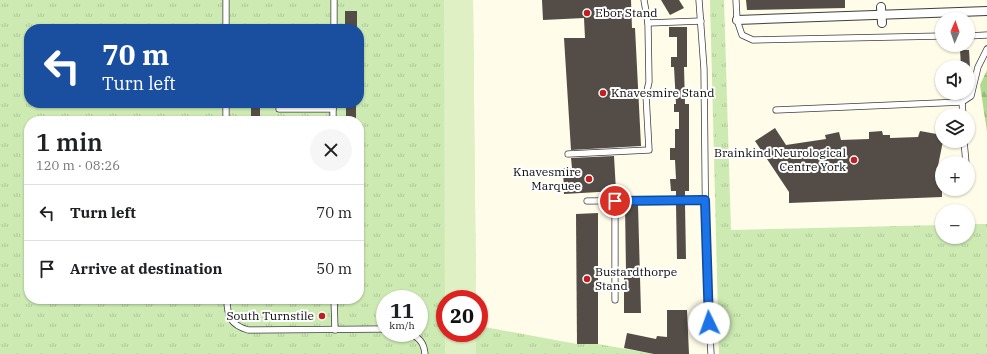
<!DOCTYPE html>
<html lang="en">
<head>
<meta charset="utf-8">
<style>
	body { margin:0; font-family:"IBM Plex Serif",serif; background:#f6f6f6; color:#202124; height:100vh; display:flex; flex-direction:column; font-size:15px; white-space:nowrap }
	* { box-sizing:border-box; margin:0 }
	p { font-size:13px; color:#757577 }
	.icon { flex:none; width:22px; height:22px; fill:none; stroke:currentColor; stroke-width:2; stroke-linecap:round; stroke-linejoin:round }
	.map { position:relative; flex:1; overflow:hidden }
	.panel { position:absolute; left:24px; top:116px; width:340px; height:188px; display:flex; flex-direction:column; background:#fff; border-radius:16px; box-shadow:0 1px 3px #0004 }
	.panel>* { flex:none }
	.banner { position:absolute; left:24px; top:24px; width:340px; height:84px; border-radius:16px; box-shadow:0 1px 3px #0004; background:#1a4fa0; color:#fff; overflow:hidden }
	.needle { width:26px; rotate:2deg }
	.buttons { position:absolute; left:935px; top:12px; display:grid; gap:8px }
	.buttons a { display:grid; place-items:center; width:40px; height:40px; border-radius:50%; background:#fff; box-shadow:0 1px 3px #0004; font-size:20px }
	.speed { position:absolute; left:376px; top:290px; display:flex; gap:8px; font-size:20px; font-weight:700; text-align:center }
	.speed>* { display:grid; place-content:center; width:52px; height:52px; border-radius:50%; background:#fff; box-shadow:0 1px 3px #0004; line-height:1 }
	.speed small { font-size:10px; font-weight:400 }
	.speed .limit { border:6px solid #d22; background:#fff; color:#111 }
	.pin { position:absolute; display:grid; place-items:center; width:34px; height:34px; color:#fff; margin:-17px; border:2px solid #fff; border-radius:50%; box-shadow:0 1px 4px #0007 }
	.me { position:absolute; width:44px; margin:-22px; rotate:357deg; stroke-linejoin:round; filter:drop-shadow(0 0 3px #0008) }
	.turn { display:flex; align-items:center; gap:14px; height:84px; padding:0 12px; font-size:18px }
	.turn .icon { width:52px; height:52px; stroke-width:2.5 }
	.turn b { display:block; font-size:28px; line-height:34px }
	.round { display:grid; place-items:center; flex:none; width:42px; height:42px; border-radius:21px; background:#f6f6f6 }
	.head { display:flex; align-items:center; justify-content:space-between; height:68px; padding:0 12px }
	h1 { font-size:24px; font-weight:600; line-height:30px }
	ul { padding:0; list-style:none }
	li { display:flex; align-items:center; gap:12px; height:56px; padding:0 12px; border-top:1px solid #e0e0e0 }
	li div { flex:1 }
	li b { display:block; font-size:15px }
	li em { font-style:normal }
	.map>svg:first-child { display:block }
</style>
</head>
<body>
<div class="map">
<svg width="987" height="354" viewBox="0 0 987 354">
	<defs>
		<pattern id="grass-tufts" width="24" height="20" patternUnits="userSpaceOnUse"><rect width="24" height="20" fill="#cceab2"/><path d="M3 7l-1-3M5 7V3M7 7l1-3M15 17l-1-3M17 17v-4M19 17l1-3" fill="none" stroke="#aec798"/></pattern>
		<pattern id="forest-firs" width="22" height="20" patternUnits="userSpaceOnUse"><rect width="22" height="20" fill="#afdb91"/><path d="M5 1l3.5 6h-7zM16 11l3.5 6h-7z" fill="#95bb7c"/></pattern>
	</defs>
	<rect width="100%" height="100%" fill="#fffce9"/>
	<g fill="url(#grass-tufts)" fill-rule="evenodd">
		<path d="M 0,0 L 473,0 L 476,299 L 445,299 L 445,333 L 479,333 L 479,326 L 577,344 L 598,344 L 654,354 L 0,354 ZM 29,29 L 359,29 L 359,103 L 29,103 ZM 29,121 L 359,121 L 359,299 L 29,299 ZM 385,299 L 419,299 L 419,333 L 385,333 Z"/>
		<polygon points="710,0 724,0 731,230 942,225 942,237 968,237 968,224 987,224 987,354 719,354"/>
	</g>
	<polygon fill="url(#forest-firs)" points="987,70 987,132 980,85"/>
	<polygon fill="#dff1c4" points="444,0 473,0 476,299 445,299 445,333 476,333 476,354 445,354"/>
	<g fill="#544d47">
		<polygon points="542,0 631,0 632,28 635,28 641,146 571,150 564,38 585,38 584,18 543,20"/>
		<polygon points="661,0 679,0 684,8 670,15"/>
		<polygon points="746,0 845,0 845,8 747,10"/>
		<rect x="345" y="11" width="12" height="18"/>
		<polygon points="669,27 687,27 687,67 684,67 685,104 689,104 689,191 685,191 685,196 676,196 676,191 671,191 670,179 676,179 675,160 670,160 670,148 675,148 675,129 679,129 679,112 674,112 674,104 676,104 674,67 671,67 671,57 677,57 677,37 669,37"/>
		<polygon points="960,50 969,50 970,67 961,67"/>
		<rect x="251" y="103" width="9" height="18"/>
		<rect x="346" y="103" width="10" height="18"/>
		<polygon points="775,128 786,145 826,139 825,135 839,132 841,140 869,139 869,132 882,131 883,135 890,135 890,138 918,137 920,131 942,135 943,141 936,176 942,177 942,197 789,203 789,192 755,141"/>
		<polygon points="614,156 616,191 564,194 563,168 572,168 571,158"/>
		<polygon points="676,204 685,204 686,259 677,259"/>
		<polygon points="625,205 638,205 641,313 624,313 624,271 626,271"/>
		<polygon points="598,213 598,344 577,344 576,214"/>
		<polygon points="667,310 687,310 689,354 654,354 624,348 627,333 656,339 657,336 667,337"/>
	</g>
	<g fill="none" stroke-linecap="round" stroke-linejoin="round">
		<g stroke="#3e3e3e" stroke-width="7">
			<g id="service">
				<polyline points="699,0 704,69 706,262 711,354"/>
				<polyline points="736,0 737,20 742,35 753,40 942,36"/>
				<polyline points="648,23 701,21"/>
				<polyline points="226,29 226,0"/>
				<polyline points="334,29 334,0"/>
				<polyline points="968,36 987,35"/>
				<polyline points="962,102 963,115"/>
				<polyline points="226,103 226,121"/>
				<polyline points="333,103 333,121"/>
				<polyline points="279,109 333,109"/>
				<polyline points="776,110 962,102 971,96 978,67 987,49"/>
				<polyline points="964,141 966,163"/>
				<polyline points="568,154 649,150 646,95 649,82 648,23 644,0"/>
				<polyline points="587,201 705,200"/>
				<path d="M 227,299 C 227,317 231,325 248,330 L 385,329"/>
				<polyline points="334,299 335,330"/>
				<polyline points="615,300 615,201"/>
				<path d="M 409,333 C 420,338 424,343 425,354"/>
			</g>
		</g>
		<g stroke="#3e3e3e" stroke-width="10">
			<g id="pedestrian">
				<polyline points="881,7 882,23"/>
				<polyline points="737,20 987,11"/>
			</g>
		</g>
		<use href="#service" stroke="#fff" stroke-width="5.5"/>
		<use href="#pedestrian" stroke="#fff" stroke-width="8"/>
	</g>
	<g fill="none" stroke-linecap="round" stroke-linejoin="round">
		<g stroke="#114b97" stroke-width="10">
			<polyline id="route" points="615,201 705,200 709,323"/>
		</g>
		<use href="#route" stroke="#1a73e8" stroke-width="7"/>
	</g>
	<g fill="#be201f" stroke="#fff" stroke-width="1.5">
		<circle cx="587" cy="13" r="4"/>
		<circle cx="603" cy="93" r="4"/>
		<circle cx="854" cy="160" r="4"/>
		<circle cx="589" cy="179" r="4"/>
		<circle cx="587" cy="279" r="4"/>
		<circle cx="322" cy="316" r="4"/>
	</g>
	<g text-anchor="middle" stroke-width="4" stroke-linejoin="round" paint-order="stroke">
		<g font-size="12" fill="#0b0b0b" stroke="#fff" text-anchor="start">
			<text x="595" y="17">Ebor Stand</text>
			<text x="611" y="97">Knavesmire Stand</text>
			<text x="846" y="157" text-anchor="end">Brainkind Neurological<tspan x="846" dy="14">Centre York</tspan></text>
			<text x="581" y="176" text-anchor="end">Knavesmire<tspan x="581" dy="14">Marquee</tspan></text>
			<text x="595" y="276">Bustardthorpe<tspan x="595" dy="14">Stand</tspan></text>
			<text x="314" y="320" text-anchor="end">South Turnstile</text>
		</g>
	</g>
</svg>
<div class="buttons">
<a><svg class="needle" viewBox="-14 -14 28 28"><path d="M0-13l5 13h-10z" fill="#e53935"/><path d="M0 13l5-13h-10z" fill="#757577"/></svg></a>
<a><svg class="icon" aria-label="sound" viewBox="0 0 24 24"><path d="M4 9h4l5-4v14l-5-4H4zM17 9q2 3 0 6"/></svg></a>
<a><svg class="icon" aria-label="layers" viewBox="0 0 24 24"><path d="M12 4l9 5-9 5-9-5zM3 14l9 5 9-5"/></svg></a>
<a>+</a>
<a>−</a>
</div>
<div class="speed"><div>11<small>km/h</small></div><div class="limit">20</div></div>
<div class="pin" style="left:615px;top:201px;background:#d93025"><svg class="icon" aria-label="arrive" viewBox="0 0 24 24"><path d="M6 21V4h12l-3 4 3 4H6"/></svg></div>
<svg class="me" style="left:709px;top:323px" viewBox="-20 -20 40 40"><circle r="19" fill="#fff"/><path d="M0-13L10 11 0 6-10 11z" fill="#1a73e8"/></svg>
<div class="banner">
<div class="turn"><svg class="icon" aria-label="left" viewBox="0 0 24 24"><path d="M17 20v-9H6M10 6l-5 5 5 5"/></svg><div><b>70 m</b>Turn left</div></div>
</div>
<section class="panel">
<div class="head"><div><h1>1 min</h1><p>120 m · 08:26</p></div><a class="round"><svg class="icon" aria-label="close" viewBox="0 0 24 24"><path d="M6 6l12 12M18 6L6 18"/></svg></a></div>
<ul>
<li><svg class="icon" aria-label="left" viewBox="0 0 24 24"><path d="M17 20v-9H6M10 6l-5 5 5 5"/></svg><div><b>Turn left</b></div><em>70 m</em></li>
<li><svg class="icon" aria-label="arrive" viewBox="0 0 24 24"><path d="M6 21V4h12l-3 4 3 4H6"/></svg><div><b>Arrive at destination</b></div><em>50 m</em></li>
</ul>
</section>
</div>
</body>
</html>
